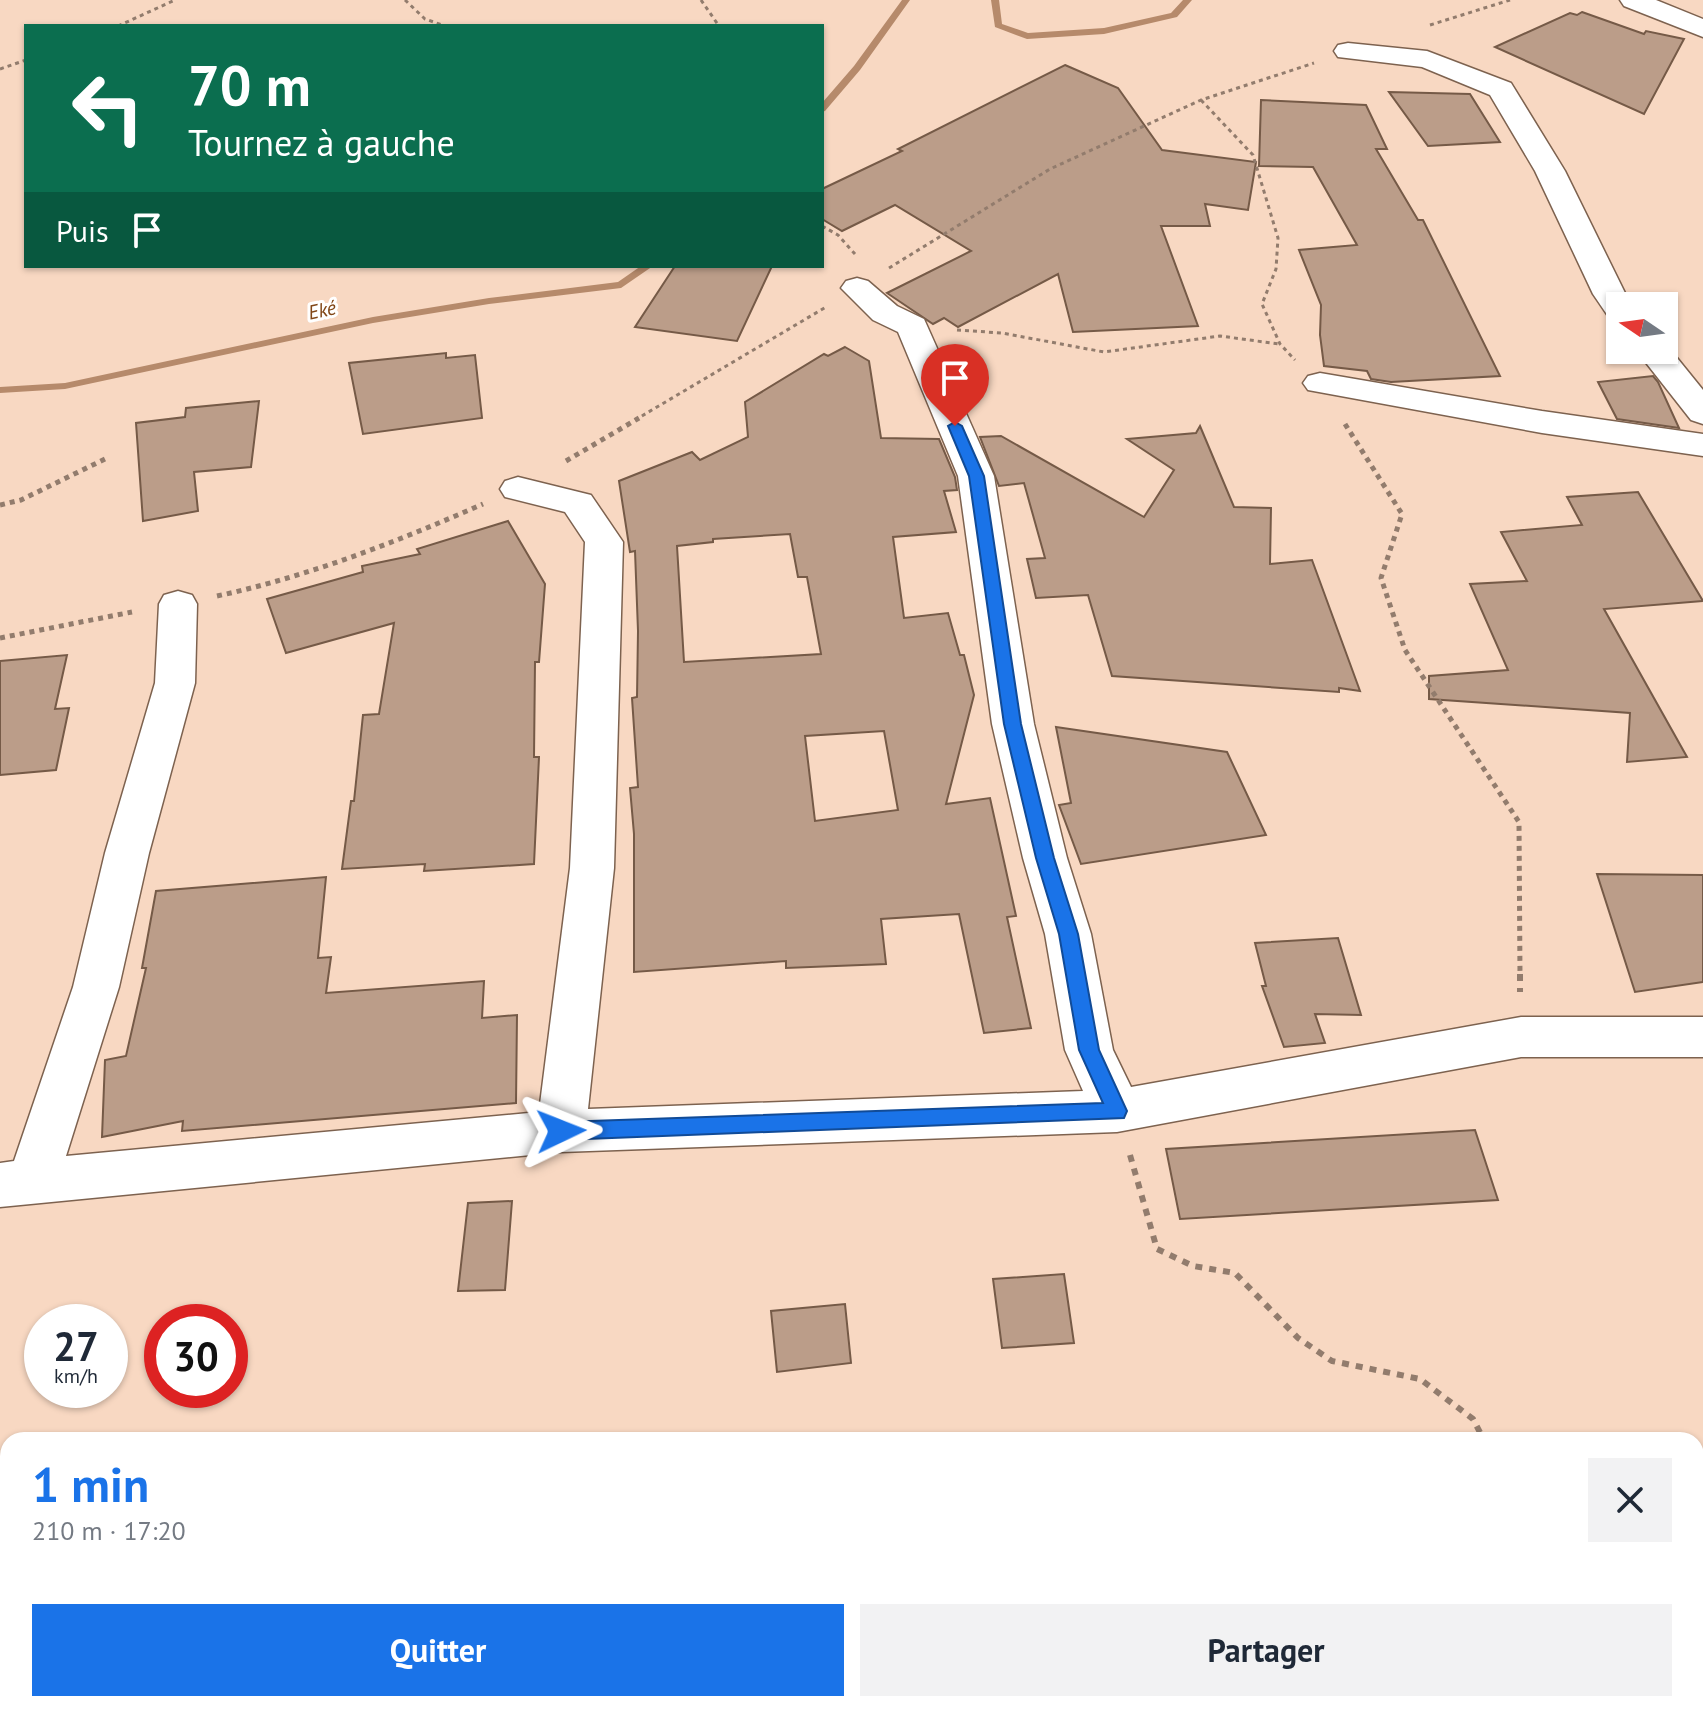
<!DOCTYPE html>
<html lang="fr">
<head>
<meta charset="utf-8">
<style>
	body { margin:0; font-family:"PT Sans",sans-serif; background:#f2f2f3; color:#1f2937; height:100vh; display:flex; flex-direction:column; font-size:30px; white-space:nowrap }
	* { box-sizing:border-box; margin:0 }
	p { font-size:26px; color:#747a83 }
	.icon { flex:none; width:44px; height:44px; fill:none; stroke:currentColor; stroke-width:2; stroke-linecap:round; stroke-linejoin:round }
	.map { position:relative; flex:1; overflow:hidden }
	.drawer { position:absolute; left:0px; top:1432px; width:1704px; height:280px; display:flex; flex-direction:column; background:#fff; border-radius:24px 24px 0 0; box-shadow:0 2px 6px #0004 }
	.drawer>* { flex:none }
	.top-card { position:absolute; left:24px; top:24px; width:800px; height:244px; border-radius:0px; box-shadow:0 2px 6px #0004; background:#0b6e4f; color:#fff; overflow:hidden }
	.needle { width:52px; rotate:283deg }
	.controls { position:absolute; left:1606px; top:292px; display:grid; gap:16px }
	.controls a { display:grid; place-items:center; width:72px; height:72px; border-radius:0px; background:#fff; box-shadow:0 2px 6px #0004; font-size:40px }
	.speed { position:absolute; left:24px; top:1304px; display:flex; gap:16px; font-size:40px; font-weight:700; text-align:center }
	.speed>* { display:grid; place-content:center; width:104px; height:104px; border-radius:50%; background:#fff; box-shadow:0 2px 6px #0004; line-height:1 }
	.speed small { font-size:20px; font-weight:400 }
	.speed .limit { border:12px solid #d22; background:#fff; color:#111 }
	.pin { position:absolute; display:grid; place-items:center; width:68px; height:68px; color:#fff; margin:-82px -34px; border-radius:50% 50% 50% 0; rotate:-45deg; box-shadow:0 0 8px #0007 }
	.pin .icon { rotate:45deg }
	.me { position:absolute; width:88px; margin:-44px; rotate:88deg; stroke-linejoin:round; filter:drop-shadow(0 0 6px #0008) }
	.turn { display:flex; align-items:center; gap:28px; height:168px; padding:0 32px; font-size:36px }
	.turn .icon { width:104px; height:104px; stroke-width:2.5 }
	.turn b { display:block; font-size:56px; line-height:68px }
	.then { display:flex; align-items:center; height:76px; padding:0 32px; background:#0003; gap:16px; font-size:30px }
	.round { display:grid; place-items:center; flex:none; width:84px; height:84px; border-radius:0px; background:#f2f2f3 }
	.headline { display:flex; align-items:center; justify-content:space-between; height:136px; padding:0 32px }
	h1 { font-size:48px; font-weight:800; line-height:60px; color:#1a73e8 }
	.primary-button { display:flex; gap:16px; margin-top:auto; padding:16px 32px }
	.primary-button a { flex:1; height:92px; border-radius:0px; background:#1a73e8; color:#fff; font-size:32px; font-weight:800; line-height:92px; text-align:center }
	.primary-button a+a { background:#f2f2f3; color:#1f2937 }
	.map>svg:first-child { display:block }
</style>
</head>
<body>
<div class="map">
<svg width="1703" height="1712" viewBox="0 0 1703 1712">
	<rect width="100%" height="100%" fill="#f8d8c2"/>
	<g fill="none" stroke-linecap="round" stroke-linejoin="round">
		<g fill="#b68a6b" fill-rule="evenodd">
			<polygon points="902,0 910,0 860,70 825,111 822,112 822,103 854,66"/>
			<polygon points="991,0 999,0 1002,24 1028,33 1104,28 1171,13 1183,0 1192,0 1177,17 1104,34 1027,39 995,27"/>
			<polygon points="641,266 653,266 621,288 489,304 373,323 65,389 0,393 0,387 65,383 373,317 489,298 618,282"/>
		</g>
	</g>
	<g fill="#bb9d89" stroke="#755a47" stroke-width="2" fill-rule="evenodd">
		<polygon points="1582,12 1644,34 1646,31 1684,39 1644,114 1495,47 1570,13 1577,15"/>
		<polygon points="1065,65 1118,88 1162,150 1256,162 1248,210 1205,204 1210,226 1161,226 1198,326 1073,332 1058,274 958,327 944,318 933,324 887,293 971,251 895,205 842,231 822,219 822,189 902,151 898,149"/>
		<polygon points="1389,92 1470,94 1500,142 1428,146"/>
		<polygon points="1261,100 1366,105 1387,149 1376,149 1418,220 1423,220 1500,376 1391,382 1371,379 1367,371 1324,366 1320,335 1321,305 1299,250 1357,245 1313,167 1259,166"/>
		<polygon points="675,266 772,266 737,341 635,327"/>
		<path d="M 845,347 L 869,361 L 881,438 L 939,439 L 955,477 L 957,490 L 944,491 L 956,532 L 893,537 L 904,618 L 948,613 L 960,655 L 964,655 L 974,695 L 946,804 L 990,798 L 1016,916 L 1007,917 L 1031,1028 L 984,1033 L 959,914 L 881,919 L 886,964 L 786,968 L 786,961 L 634,972 L 634,834 L 630,788 L 638,787 L 632,698 L 637,697 L 638,631 L 635,551 L 630,552 L 619,481 L 692,452 L 700,460 L 748,437 L 745,402 L 824,354 L 828,356 ZM 790,534 L 798,577 L 807,577 L 821,654 L 684,662 L 677,546 L 713,542 L 713,539 ZM 884,731 L 898,810 L 815,821 L 805,736 Z"/>
		<polygon points="446,353 446,358 475,355 482,418 363,434 349,363"/>
		<polygon points="1653,376 1658,382 1679,428 1617,419 1598,382"/>
		<polygon points="259,401 251,467 194,472 198,511 143,521 136,423 185,417 186,408"/>
		<polygon points="1200,426 1234,507 1271,508 1270,564 1312,560 1360,691 1339,688 1339,692 1112,676 1088,595 1036,598 1027,559 1045,558 1024,483 999,486 980,437 1001,436 1144,517 1174,470 1127,439 1196,433"/>
		<polygon points="1638,492 1703,601 1604,609 1687,757 1627,762 1630,713 1429,699 1429,676 1508,670 1470,584 1527,581 1501,532 1582,525 1567,497"/>
		<polygon points="508,521 545,584 539,662 535,662 534,757 539,757 534,864 424,871 425,864 342,869 351,801 354,801 363,715 379,714 394,623 286,653 267,599 363,572 362,566 420,554 417,549"/>
		<polygon points="67,655 55,709 69,708 56,770 0,775 0,661"/>
		<polygon points="1056,727 1227,752 1266,835 1081,864 1059,805 1071,803"/>
		<polygon points="1597,874 1703,875 1703,982 1635,992"/>
		<polygon points="326,877 318,958 331,957 326,993 484,981 482,1018 517,1015 516,1103 182,1131 183,1121 102,1137 105,1060 126,1056 146,968 142,968 156,891"/>
		<polygon points="1338,938 1361,1015 1315,1014 1325,1043 1284,1047 1262,986 1266,986 1255,943"/>
		<polygon points="1475,1130 1498,1200 1180,1219 1166,1149"/>
		<polygon points="512,1201 505,1290 458,1291 468,1203"/>
		<polygon points="1064,1274 1074,1343 1002,1348 993,1279"/>
		<polygon points="845,1304 851,1363 777,1372 771,1311"/>
	</g>
	<g fill="none" stroke-linecap="round" stroke-linejoin="round">
		<g stroke="#7d624f" stroke-width="3">
			<g id="minor">
				<polygon points="1620,0 1656,0 1703,19 1703,37 1624,6"/>
				<polygon points="1348,43 1427,51 1511,83 1565,171 1625,293 1634,306 1620,306 1620,319 1608,316 1593,294 1535,171 1490,95 1422,67 1338,57 1334,51 1338,45"/>
				<polygon points="857,278 868,281 897,306 924,319 994,476 1034,724 1067,858 1091,934 1113,1050 1131,1087 1521,1017 1703,1017 1703,1057 1521,1057 1117,1132 561,1152 0,1207 0,1163 14,1161 73,987 105,853 155,683 159,604 164,595 178,591 192,595 197,604 195,683 149,853 119,987 66,1156 539,1112 570,868 585,542 565,512 505,497 500,489 505,481 518,477 591,495 623,542 614,868 588,1109 1083,1091 1065,1050 1045,934 1023,858 992,724 958,476 898,332 873,320 841,288 846,281"/>
				<polygon points="1665,343 1703,390 1703,424 1691,420 1636,350 1664,350"/>
				<polygon points="1320,373 1542,411 1703,434 1703,456 1542,433 1308,390 1303,383 1308,376"/>
			</g>
		</g>
		<g stroke="#927c6d" stroke-width="3" stroke-dasharray="4 4" stroke-linecap="butt">
			<polyline points="405,0 425,19 445,26"/>
			<polyline points="701,0 719,26"/>
			<polyline points="1430,25 1510,0"/>
			<polyline points="118,26 175,0"/>
			<polyline points="0,69 26,60"/>
			<polyline points="1201,100 1253,155 1278,238 1276,269 1262,304 1280,344 1295,360"/>
			<polyline points="822,226 838,235 855,254"/>
			<polyline points="889,268 1050,169 1201,100 1314,63"/>
			<polyline points="957,330 1002,333 1104,352 1220,336 1279,344"/>
			<polyline points="635,420 826,307"/>
		</g>
		<g stroke="#927c6d" stroke-width="5" stroke-dasharray="5 5" stroke-linecap="butt">
			<polyline points="1345,424 1402,514 1381,578 1405,650 1519,822 1520,976"/>
			<polyline points="566,461 639,418"/>
			<polyline points="0,505 21,500 107,458"/>
			<path d="M 217,596 C 310,576 396,542 483,504"/>
			<polyline points="0,638 132,612"/>
		</g>
		<g stroke="#927c6d" stroke-width="6" stroke-dasharray="7 7" stroke-linecap="butt">
			<polyline points="1520,974 1520,992"/>
			<polyline points="1130,1155 1157,1249 1193,1266 1235,1273 1298,1338 1332,1361 1420,1379 1473,1419 1484,1440"/>
			<polyline points="1696,1561 1703,1567"/>
		</g>
		<use href="#minor" fill="#fff" fill-rule="evenodd"/>
	</g>
	<polygon fill="#1a73e8" stroke="#114b97" stroke-width="2" points="955,422 962,426 984,476 1021,724 1054,858 1078,934 1099,1050 1127,1111 1124,1118 561,1140 554,1137 551,1131 554,1125 561,1122 1103,1103 1079,1050 1059,934 1036,858 1004,724 969,476 948,426"/>
	<g text-anchor="middle" stroke-width="6" stroke-linejoin="round" paint-order="stroke">
		<g font-size="20" font-style="italic" fill="#814616" stroke="#fff">
			<text transform="translate(322 310) rotate(-12)" y="7">Eké</text>
		</g>
	</g>
</svg>
<div class="controls">
<a><svg class="needle" viewBox="-14 -14 28 28"><path d="M0-13l5 13h-10z" fill="#e53935"/><path d="M0 13l5-13h-10z" fill="#747a83"/></svg></a>
</div>
<div class="speed"><div>27<small>km/h</small></div><div class="limit">30</div></div>
<div class="pin" style="left:955px;top:426px;background:#d93025"><svg class="icon" aria-label="arrive" viewBox="0 0 24 24"><path d="M6 21V4h12l-3 4 3 4H6"/></svg></div>
<svg class="me" style="left:561px;top:1131px" viewBox="-20 -20 40 40"><path d="M0-17L14 15 0 8-14 15z" fill="#1a73e8" stroke="#fff" stroke-width="4"/></svg>
<div class="top-card">
<div class="turn"><svg class="icon" aria-label="left" viewBox="0 0 24 24"><path d="M17 20v-9H6M10 6l-5 5 5 5"/></svg><div><b>70 m</b>Tournez à gauche</div></div>
<div class="then">Puis<svg class="icon" aria-label="arrive" viewBox="0 0 24 24"><path d="M6 21V4h12l-3 4 3 4H6"/></svg></div>
</div>
<section class="drawer">
<div class="headline"><div><h1>1 min</h1><p>210 m · 17:20</p></div><a class="round"><svg class="icon" aria-label="close" viewBox="0 0 24 24"><path d="M6 6l12 12M18 6L6 18"/></svg></a></div>
<div class="primary-button"><a>Quitter</a><a>Partager</a></div>
</section>
</div>
</body>
</html>
